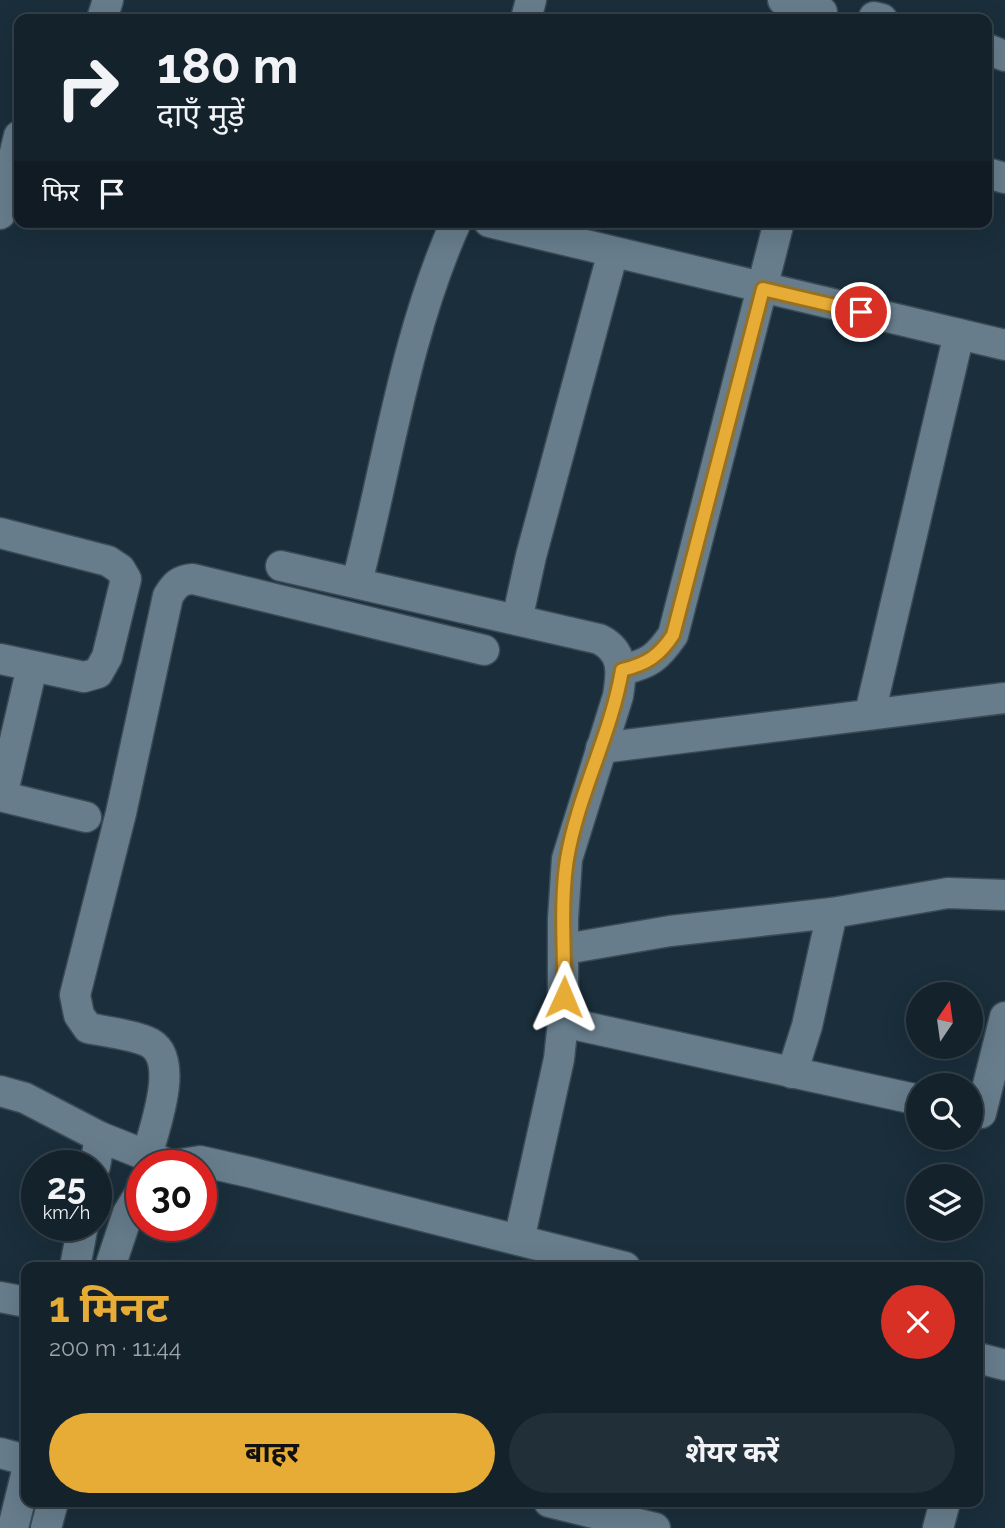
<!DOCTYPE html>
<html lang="hi">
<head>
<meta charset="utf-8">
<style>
	body { margin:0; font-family:Raleway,"Noto Sans Devanagari",sans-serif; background:#212f38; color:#f1f3f6; height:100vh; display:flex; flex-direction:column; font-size:26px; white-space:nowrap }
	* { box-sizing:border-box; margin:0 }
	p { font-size:23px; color:#9da4a9 }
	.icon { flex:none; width:38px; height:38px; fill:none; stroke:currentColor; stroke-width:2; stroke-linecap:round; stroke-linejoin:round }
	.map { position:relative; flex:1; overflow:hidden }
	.panel { position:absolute; left:21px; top:1262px; width:962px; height:245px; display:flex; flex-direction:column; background:#14222c; border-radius:14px; box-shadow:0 7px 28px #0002,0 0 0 2px #333f48 }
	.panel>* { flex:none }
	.guide { position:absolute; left:14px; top:14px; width:978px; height:214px; border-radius:14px; box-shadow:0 7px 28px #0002,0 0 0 2px #333f48; background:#14222c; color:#f1f3f6; overflow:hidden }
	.needle { width:46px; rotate:13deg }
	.buttons { position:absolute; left:906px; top:982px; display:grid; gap:14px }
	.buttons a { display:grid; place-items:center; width:77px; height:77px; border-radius:50%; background:#14222c; box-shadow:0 7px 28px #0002,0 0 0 2px #333f48; font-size:35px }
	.speed { position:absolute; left:21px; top:1150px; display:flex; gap:14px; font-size:35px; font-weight:700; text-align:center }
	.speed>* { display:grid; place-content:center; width:91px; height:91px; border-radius:50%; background:#14222c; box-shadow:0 7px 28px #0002,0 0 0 2px #333f48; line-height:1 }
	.speed small { font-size:18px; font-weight:400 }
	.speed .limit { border:10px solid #d22; background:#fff; color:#111 }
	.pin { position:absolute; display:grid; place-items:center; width:60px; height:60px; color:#fff; margin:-30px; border:4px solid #fff; border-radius:50%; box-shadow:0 2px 7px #0007 }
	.me { position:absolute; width:77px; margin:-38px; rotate:1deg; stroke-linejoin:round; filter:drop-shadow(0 0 5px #0008) }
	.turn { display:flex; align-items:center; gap:24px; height:147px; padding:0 28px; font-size:32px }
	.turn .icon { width:91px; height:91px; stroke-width:2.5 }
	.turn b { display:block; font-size:49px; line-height:60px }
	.then { display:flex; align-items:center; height:66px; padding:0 28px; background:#0003; gap:14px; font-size:26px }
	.round { display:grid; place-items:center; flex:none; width:74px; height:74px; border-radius:37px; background:#212f38 }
	.headline { display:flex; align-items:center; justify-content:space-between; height:119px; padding:0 28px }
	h1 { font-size:42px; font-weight:700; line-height:52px; color:#e6ac36 }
	.action { display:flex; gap:14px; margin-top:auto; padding:14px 28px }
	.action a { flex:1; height:80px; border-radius:42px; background:#e6ac36; color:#111; font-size:28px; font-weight:700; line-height:80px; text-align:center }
	.action a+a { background:#212f38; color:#f1f3f6 }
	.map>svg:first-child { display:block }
</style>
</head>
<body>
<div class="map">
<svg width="1005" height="1528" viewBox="0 0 1005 1528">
	<rect width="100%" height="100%" fill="#1a2e3b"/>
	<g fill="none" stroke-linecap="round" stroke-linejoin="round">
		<g stroke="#3a4b56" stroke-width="33">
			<g id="minor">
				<polyline points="783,0 822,12"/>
				<polyline points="874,17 882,19"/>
				<polyline points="102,19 108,0"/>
				<polyline points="526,19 531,0"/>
				<polyline points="987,49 1005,56"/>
				<polyline points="987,173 1005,178"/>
				<polyline points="0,214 19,136"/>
				<polyline points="489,222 1005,345"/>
				<polyline points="0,533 108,561 120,569 126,579 107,657 98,673 84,677 0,659"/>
				<path d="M 281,566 L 599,639 C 624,651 622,672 618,696 L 567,859 L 563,919 L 563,1022 L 559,1059 L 519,1240"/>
				<path d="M 357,582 C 388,462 405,336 456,222"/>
				<polyline points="517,620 531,556 613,252"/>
				<path d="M 623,670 C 650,663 657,658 673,635 L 779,222"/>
				<polyline points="870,713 959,334"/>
				<polyline points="601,748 1005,698"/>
				<polyline points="0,796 86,817"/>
				<polyline points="2,796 32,667"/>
				<polyline points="565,949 670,931 832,913 948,893 1005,895"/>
				<polyline points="563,1022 919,1100"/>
				<polyline points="792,1073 807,1026 832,913"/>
				<polyline points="0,1091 25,1098 100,1137 163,1162"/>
				<polyline points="981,1113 1005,1017"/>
				<path d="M 147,1156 C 154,1128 183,1055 146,1041 C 129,1034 107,1032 88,1028 L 79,1015 L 75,995 L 121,813 L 168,596 C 175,585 179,580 193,579 L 484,650"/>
				<polyline points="95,1166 100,1137"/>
				<polyline points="169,1166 200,1161 253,1173 625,1267"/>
				<polyline points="75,1267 83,1225"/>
				<polyline points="110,1267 128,1213 142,1190"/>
				<polyline points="0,1297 26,1302"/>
				<polyline points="978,1358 1005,1365"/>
				<polyline points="0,1453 26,1460"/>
				<polyline points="549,1502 655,1528"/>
				<polyline points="13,1528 26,1475"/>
				<polyline points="46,1528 53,1502"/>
				<polyline points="938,1528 945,1502"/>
			</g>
		</g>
		<use href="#minor" stroke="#677d8c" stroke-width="30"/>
	</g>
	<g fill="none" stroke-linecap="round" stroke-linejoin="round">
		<g stroke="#967023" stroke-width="18">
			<path id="route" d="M 564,997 C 565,951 560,904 567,859 C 578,794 611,735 622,670 C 647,664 659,656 673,635 L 763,289 L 861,312"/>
		</g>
		<use href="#route" stroke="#e6ac36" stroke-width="12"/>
	</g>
</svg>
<div class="buttons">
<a><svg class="needle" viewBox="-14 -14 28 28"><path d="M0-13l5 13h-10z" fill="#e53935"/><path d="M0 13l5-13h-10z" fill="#9da4a9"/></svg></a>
<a><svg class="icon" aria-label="search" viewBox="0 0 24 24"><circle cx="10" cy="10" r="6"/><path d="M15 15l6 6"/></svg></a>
<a><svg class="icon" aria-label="layers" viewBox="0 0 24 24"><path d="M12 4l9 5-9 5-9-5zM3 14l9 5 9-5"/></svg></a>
</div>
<div class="speed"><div>25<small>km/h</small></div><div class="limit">30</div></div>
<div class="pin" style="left:861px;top:312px;background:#d93025"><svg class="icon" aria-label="arrive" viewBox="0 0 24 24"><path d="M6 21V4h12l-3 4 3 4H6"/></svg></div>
<svg class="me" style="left:564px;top:997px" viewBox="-20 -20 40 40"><path d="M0-17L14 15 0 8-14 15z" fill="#e6ac36" stroke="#fff" stroke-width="4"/></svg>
<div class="guide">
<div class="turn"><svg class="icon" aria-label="right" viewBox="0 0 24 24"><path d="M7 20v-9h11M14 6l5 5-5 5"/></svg><div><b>180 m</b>दाएँ मुड़ें</div></div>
<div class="then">फिर<svg class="icon" aria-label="arrive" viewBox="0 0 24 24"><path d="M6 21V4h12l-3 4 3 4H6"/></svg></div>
</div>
<section class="panel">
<div class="headline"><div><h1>1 मिनट</h1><p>200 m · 11:44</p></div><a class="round" style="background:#d93025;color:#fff"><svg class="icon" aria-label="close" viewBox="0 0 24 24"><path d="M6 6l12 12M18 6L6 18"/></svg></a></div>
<div class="action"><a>बाहर</a><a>शेयर करें</a></div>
</section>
</div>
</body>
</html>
